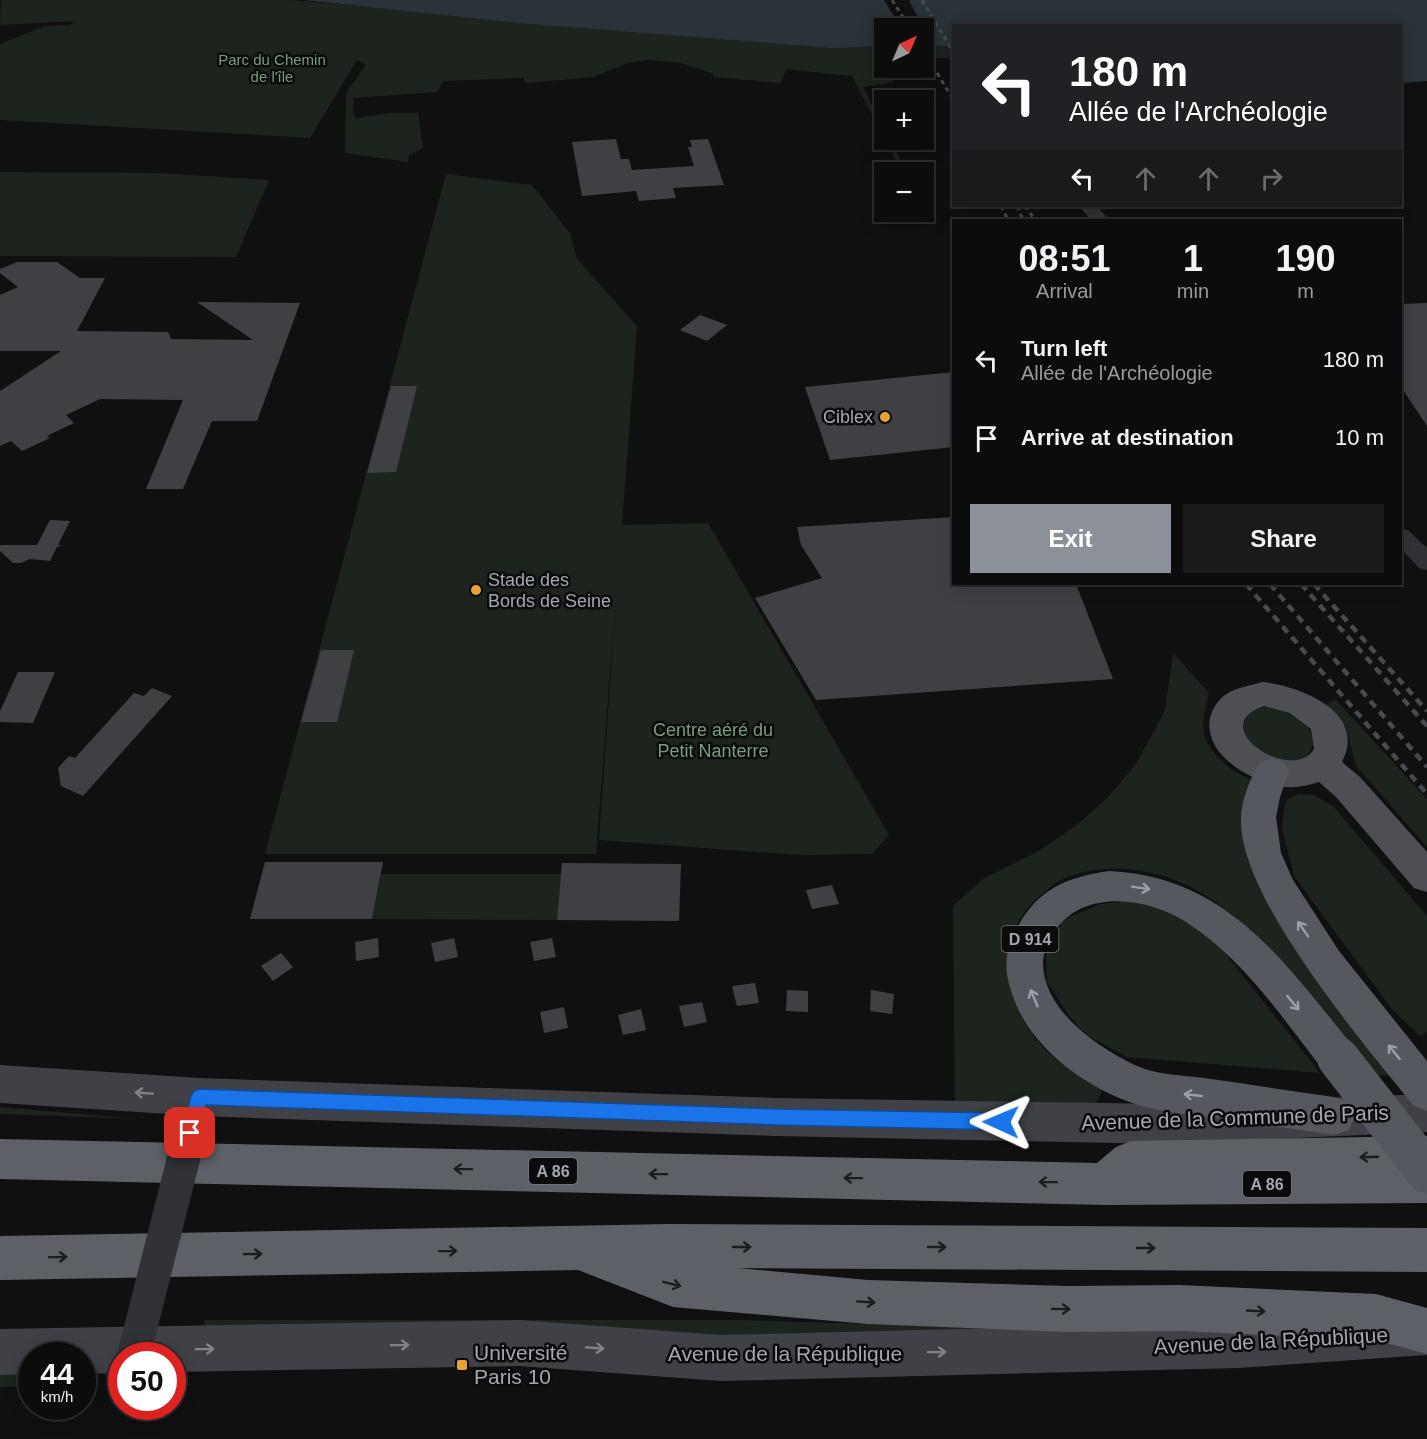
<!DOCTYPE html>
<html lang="en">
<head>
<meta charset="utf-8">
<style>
	body { margin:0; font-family:Arial,sans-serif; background:#1a1a1b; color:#f1f3f6; height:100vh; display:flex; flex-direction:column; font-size:22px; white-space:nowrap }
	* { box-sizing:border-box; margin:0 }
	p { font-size:20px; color:#9a9b9d }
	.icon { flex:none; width:33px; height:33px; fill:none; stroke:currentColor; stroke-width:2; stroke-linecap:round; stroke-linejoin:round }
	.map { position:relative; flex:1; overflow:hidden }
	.side { position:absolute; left:952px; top:219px; width:450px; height:366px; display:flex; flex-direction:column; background:#0c0c0d; border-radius:0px; box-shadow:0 3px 15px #0003,0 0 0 2px #2c2c2e }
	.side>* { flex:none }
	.guide { position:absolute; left:952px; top:24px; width:450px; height:183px; border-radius:0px; box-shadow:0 3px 15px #0003,0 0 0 2px #2c2c2e; background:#202124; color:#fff; overflow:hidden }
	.needle { width:39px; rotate:44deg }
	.controls { position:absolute; left:874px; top:18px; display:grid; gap:12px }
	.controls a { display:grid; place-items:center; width:60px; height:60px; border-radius:0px; background:#0c0c0d; box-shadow:0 3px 15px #0003,0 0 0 2px #2c2c2e; font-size:30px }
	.speed { position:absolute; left:18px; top:1342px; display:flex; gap:12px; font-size:30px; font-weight:700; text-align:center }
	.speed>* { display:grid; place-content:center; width:78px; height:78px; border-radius:50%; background:#0c0c0d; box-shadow:0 3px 15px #0003,0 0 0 2px #2c2c2e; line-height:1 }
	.speed small { font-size:15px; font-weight:400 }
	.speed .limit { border:9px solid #d22; background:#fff; color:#111 }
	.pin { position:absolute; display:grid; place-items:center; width:51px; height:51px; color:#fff; margin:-26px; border-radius:12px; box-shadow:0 3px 9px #0006 }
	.me { position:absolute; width:66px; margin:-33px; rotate:271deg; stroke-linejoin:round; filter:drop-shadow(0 0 4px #0008) }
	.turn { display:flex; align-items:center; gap:21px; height:126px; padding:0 18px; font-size:27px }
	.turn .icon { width:78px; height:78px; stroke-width:2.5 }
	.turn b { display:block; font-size:42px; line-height:51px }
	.lanes { display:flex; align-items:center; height:57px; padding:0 18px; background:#0003; justify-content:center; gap:30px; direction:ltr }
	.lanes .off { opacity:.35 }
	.eta { display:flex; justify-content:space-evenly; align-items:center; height:102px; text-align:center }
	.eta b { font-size:36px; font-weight:700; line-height:42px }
	.cta { display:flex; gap:12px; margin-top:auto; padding:12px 18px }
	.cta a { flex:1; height:69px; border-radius:0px; background:#8c9099; color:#fff; font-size:24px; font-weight:700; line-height:69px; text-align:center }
	.cta a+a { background:#1a1a1b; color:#f1f3f6 }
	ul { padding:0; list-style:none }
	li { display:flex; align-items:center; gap:18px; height:78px; padding:0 18px }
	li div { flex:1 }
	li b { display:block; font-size:22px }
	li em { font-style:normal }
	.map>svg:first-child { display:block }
</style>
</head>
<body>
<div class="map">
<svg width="1427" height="1439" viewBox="0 0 1427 1439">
	<rect width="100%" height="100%" fill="#101011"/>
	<g fill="#1d241d">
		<polygon points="1,0 291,0 781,42 858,47 885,46 885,68 909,68 892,74 893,82 863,87 885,130 885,140 890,140 907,172 902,172 852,76 786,69 781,83 713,77 714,74 681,63 648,60 628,63 593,77 526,83 523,78 443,81 437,92 353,98 353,113 356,118 388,113 418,113 423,148 409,155 408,162 345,153 346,93 366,65 357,60 310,138 0,120 0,44 45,26 70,25 76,21 0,25"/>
		<polygon points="924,44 954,47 954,60 948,58 924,58"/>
		<polygon points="0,172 159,173 269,180 236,257 0,256"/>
		<polygon points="446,174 532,185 570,233 577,259 637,326 622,525 708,523 889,835 872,854 799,855 599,840 617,584 596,854 265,854"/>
		<path d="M 1173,653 L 1209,693 C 1207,703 1203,715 1203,725 C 1203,750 1230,771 1250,779 L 1250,810 L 1399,1077 L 1374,1075 C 1323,1014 1272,936 1203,894 C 1163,869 1103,859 1059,881 C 1053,884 1047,891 1041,895 C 991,937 1002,1002 1043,1047 C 1058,1065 1083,1076 1103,1087 L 1094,1108 L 955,1102 L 953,906 L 983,879 L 1039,851 L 1078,824 L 1107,798 L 1136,764 L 1165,710 Z"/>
		<polygon points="1336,700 1427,799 1427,847 1356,766 1346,727 1326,704"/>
		<path d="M 1267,707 C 1334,714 1322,782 1265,757 C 1256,753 1247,741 1241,734 L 1242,718 L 1257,708 Z"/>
		<polygon points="1298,794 1313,795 1333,806 1427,916 1427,1032 1420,1036 1391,1008 1294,876 1282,828 1284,807 1287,800"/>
		<polygon points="381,874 561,874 557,920 372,919"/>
		<polygon points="1135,900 1175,911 1217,943 1320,1073 1127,1057 1088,1036 1070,1017 1047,982 1046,952 1063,920 1100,904"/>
		<polygon points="0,1107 139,1119 0,1114"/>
		<polygon points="205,1320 739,1320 1060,1330 1061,1339 200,1336"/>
		<polygon points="0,1373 31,1373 31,1386 0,1387"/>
	</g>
	<polygon fill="#2a3339" points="304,0 1427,0 1427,81 1401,83 1401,26 954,26 954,47 933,45 924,28 885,28 885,46 833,48 519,23"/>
	<polygon fill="#101011" points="884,0 912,0 909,1 920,21 932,24 925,28 937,48 924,47 924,28 901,28 890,23 890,20 895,18"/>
	<g fill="#3f4044">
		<polygon points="616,139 621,159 629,159 632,170 694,166 688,147 692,147 690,140 708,139 724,185 673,188 676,198 639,201 636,191 582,196 572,142"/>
		<polygon points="17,262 57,262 80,278 105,278 77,331 168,332 171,339 253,340 197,302 300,303 257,421 212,421 183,489 146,489 183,400 100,399 66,415 74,423 47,436 50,438 22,451 11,441 0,446 0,391 61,351 0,351 0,295 18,287 0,273 0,269"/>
		<polygon points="1427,303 1427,426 1401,387 1401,304"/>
		<polygon points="700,315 727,325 707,341 680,330"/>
		<polygon points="954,372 954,447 830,460 805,387"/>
		<polygon points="391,386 417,386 396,472 367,473"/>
		<polygon points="954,517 954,584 1076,584 1113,679 816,700 755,598 822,578 801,545 797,527"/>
		<polygon points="50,520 70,521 58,545 62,545 57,547 50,561 30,559 21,563 13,563 0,551 0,545 37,545"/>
		<polygon points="321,650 354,650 337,722 301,722"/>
		<polygon points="18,672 55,672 33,723 0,722 0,711"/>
		<polygon points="152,688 172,696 83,796 61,786 58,768 69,756 75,758 134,693 144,696"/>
		<polygon points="265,862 383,862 372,919 250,919"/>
		<polygon points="562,863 681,864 679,921 557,920"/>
		<polygon points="832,885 839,904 812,909 806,890"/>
		<polygon points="378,938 379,957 356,961 355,942"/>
		<polygon points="454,938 458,957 435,962 431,943"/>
		<polygon points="552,938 556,957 534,961 530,942"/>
		<polygon points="281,953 293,967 273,981 261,966"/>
		<polygon points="755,983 759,1003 737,1006 732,986"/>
		<polygon points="787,990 808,991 808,1012 786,1011"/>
		<polygon points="871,990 894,994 892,1014 870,1011"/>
		<polygon points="702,1002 707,1022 684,1027 679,1006"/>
		<polygon points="564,1007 568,1028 544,1033 540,1012"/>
		<polygon points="641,1009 646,1030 623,1035 618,1015"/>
	</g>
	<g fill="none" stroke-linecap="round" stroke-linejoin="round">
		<g fill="#313236" fill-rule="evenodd">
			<polygon points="1079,206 1097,206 1109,220 1091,220"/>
			<polygon points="1401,528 1409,531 1427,548 1427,570 1419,568 1401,549"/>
		</g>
		<g fill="#3f4146" fill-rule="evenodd">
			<polygon points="0,1065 200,1078 776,1098 1168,1104 1427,1094 1427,1132 1168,1144 776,1136 200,1116 0,1103"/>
			<polygon points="1427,1309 1427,1355 1238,1368 721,1381 519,1366 172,1372 172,1356 122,1356 122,1373 82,1374 82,1356 32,1356 32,1374 0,1375 0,1329 519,1320 721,1335 1238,1322"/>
		</g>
		<path fill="#4d4f55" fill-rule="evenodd" d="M 1263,682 C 1300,686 1368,712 1342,762 L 1360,777 L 1427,852 L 1427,892 L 1414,888 L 1336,797 L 1319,782 C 1306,786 1293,789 1279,786 C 1249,780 1203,754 1210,718 C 1212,709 1219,698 1228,693 C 1238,687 1252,685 1263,682 ZM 1264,706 L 1290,713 L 1311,729 L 1314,749 C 1292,785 1203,726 1264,706 Z"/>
		<g fill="#55585e" fill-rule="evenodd">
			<path d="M 1272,758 L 1284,762 L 1289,771 L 1280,797 L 1276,817 L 1281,853 L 1293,880 L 1339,951 L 1427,1061 L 1427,1111 L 1413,1105 C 1363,1043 1242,901 1241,822 C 1240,802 1250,779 1260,762 Z"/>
			<path d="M 1109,871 C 1227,876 1284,962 1352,1045 L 1358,1058 L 1352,1071 L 1338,1076 L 1324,1071 C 1282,1018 1244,959 1186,922 C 1148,898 1084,888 1055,931 C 1048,941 1043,952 1043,964 C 1044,1011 1098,1048 1137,1066 C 1157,1075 1182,1075 1204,1078 C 1247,1084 1291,1091 1334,1097 L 1349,1102 L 1355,1116 L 1349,1130 L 1334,1135 C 1298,1130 1262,1124 1226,1119 C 1199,1115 1171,1114 1145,1107 C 1095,1093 1041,1057 1018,1009 C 1007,984 1001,962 1013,936 C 1034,891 1062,878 1109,871 Z"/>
		</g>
		<g fill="#5d6067" fill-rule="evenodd">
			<polygon points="1427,1136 1427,1203 1106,1205 0,1179 0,1139 1097,1163 1116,1147 1131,1141"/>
			<polygon points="669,1224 1427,1228 1427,1272 738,1268 868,1280 1067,1286 1180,1285 1376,1294 1427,1308 1427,1354 1376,1340 1180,1331 1067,1332 868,1324 673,1307 578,1270 0,1280 0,1236"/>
		</g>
		<g stroke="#484a4f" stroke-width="3" stroke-dasharray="4.5 4" stroke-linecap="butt">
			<polyline points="892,0 910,28"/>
			<polyline points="922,0 954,53"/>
			<polyline points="924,51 954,101"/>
			<polyline points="1001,206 1008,220"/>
			<polyline points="1017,206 1023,220"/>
			<polyline points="1025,206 1035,220"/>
		</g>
		<g stroke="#484a4f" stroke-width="4.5" stroke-dasharray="8 6" stroke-linecap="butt">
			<polyline points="1246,584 1427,794"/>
			<polyline points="1270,584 1427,767"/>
			<polyline points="1301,584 1427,726"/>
			<polyline points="1314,584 1427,711"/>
		</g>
		<polyline stroke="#313236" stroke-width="33" points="135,1350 190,1133"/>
		<polyline stroke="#55585e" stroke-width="42" points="1338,1058 1427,1172"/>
	</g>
	<defs><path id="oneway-shaft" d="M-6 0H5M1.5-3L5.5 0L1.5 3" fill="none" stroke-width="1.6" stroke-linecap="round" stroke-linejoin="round" transform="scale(1.5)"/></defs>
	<g stroke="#9a9fa9">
		<use href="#oneway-shaft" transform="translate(1141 888) rotate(9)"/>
		<use href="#oneway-shaft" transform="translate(1303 929) rotate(-125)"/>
		<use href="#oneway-shaft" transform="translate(1034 998) rotate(-113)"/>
		<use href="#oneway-shaft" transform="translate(1293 1003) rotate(51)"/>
		<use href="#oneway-shaft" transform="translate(1394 1052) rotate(-129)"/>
		<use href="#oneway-shaft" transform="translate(1193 1095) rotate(-174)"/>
	</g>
	<g stroke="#7f838c">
		<use href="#oneway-shaft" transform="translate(144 1093) rotate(-176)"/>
		<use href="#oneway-shaft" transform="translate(400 1345) rotate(-1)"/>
		<use href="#oneway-shaft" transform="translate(595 1348) rotate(5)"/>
		<use href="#oneway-shaft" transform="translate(205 1349) rotate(-1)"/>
		<use href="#oneway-shaft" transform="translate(937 1352) rotate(-1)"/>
	</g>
	<g stroke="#1b1c1e">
		<use href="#oneway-shaft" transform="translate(1369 1157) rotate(178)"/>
		<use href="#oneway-shaft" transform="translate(463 1169) rotate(-179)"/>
		<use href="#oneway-shaft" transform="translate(658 1174) rotate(-179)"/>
		<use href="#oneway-shaft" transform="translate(853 1178) rotate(-179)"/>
		<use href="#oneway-shaft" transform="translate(1048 1182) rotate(-179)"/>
		<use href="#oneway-shaft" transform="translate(742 1247)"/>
		<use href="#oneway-shaft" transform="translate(937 1247)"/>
		<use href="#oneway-shaft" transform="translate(1146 1248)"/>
		<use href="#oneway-shaft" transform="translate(448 1251) rotate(-1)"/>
		<use href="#oneway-shaft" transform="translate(253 1254) rotate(-1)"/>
		<use href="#oneway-shaft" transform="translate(58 1257) rotate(-1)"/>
		<use href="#oneway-shaft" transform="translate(672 1284) rotate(14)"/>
		<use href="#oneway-shaft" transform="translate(866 1302) rotate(4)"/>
		<use href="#oneway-shaft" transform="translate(1061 1309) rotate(1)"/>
		<use href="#oneway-shaft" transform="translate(1256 1311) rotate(3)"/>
	</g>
	<polygon fill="#1a73e8" stroke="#114b97" stroke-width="1.5" points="200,1089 776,1109 1001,1113 1007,1116 1009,1122 1007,1127 1001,1130 776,1125 206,1105 196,1139 190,1141 184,1139 182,1133 191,1096 194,1091"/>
	<g fill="#e7a232" stroke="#0b0b0c" stroke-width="2">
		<circle cx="885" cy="417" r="6"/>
		<circle cx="476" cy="590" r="6"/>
		<rect x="456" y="1359" width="12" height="12" rx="3"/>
	</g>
	<g text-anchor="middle" stroke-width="5" stroke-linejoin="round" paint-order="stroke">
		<g font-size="15" fill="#799c7a" stroke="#0b0b0c">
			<text x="272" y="65">Parc du Chemin<tspan x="272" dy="17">de l'île</tspan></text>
		</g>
		<g fill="#0b0b0c" stroke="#757880" stroke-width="1.5">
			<rect x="1001.5" y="926" width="57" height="26" rx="4.5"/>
			<rect x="529" y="1158" width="48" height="26" rx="4.5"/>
			<rect x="1243" y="1171" width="48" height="26" rx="4.5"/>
		</g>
		<g font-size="16" font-weight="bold" fill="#a2a7b1">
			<text x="1030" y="945">D 914</text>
			<text x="553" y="1177">A 86</text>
			<text x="1267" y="1190">A 86</text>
		</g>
		<g font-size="18" fill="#a2a7b1" stroke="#0b0b0c" text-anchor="end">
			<text x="873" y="423">Ciblex</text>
			<text x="488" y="586" text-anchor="start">Stade des<tspan x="488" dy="21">Bords de Seine</tspan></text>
		</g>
		<g font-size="18" fill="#799c7a" stroke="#0b0b0c">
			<text x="713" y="736">Centre aéré du<tspan x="713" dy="21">Petit Nanterre</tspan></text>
		</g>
		<g font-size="21" fill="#a2a7b1" stroke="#0b0b0c">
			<text transform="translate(1235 1118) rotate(-2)" y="7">Avenue de la Commune de Paris</text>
			<text transform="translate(1271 1341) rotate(-3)" y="7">Avenue de la République</text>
			<text x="785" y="1361">Avenue de la République</text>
		</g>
		<g font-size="21" fill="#a2a7b1" stroke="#0b0b0c" text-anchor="start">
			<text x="474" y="1360">Université<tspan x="474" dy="24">Paris 10</tspan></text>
		</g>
	</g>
</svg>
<div class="controls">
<a><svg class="needle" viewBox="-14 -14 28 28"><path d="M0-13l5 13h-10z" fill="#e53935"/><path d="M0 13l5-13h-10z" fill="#9a9b9d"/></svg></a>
<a>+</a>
<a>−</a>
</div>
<div class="speed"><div>44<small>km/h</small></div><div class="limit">50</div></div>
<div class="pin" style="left:190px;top:1133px;background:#d93025"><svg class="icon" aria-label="arrive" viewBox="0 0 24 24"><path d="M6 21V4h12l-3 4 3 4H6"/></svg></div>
<svg class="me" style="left:1001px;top:1122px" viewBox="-20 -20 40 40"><path d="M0-17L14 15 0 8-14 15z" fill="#1a73e8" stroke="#fff" stroke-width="4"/></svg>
<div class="guide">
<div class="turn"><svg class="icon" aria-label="left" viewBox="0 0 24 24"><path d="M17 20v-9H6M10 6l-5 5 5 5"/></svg><div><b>180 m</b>Allée de l'Archéologie</div></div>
<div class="lanes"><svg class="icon" aria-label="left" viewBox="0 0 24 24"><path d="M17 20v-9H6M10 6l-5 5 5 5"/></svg><svg class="icon off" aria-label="ahead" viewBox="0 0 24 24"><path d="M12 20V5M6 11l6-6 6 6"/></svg><svg class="icon off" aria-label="ahead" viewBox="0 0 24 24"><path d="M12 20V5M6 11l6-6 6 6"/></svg><svg class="icon off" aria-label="right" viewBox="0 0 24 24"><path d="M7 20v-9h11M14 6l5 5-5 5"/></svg></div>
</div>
<section class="side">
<div class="eta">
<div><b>08:51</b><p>Arrival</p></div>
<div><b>1</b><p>min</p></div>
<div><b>190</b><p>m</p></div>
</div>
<ul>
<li><svg class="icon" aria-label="left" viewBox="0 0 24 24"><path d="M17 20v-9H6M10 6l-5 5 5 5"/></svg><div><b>Turn left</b><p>Allée de l'Archéologie</p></div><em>180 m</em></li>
<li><svg class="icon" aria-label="arrive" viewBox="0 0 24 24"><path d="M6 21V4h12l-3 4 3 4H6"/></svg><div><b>Arrive at destination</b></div><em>10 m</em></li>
</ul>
<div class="cta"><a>Exit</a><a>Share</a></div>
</section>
</div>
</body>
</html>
